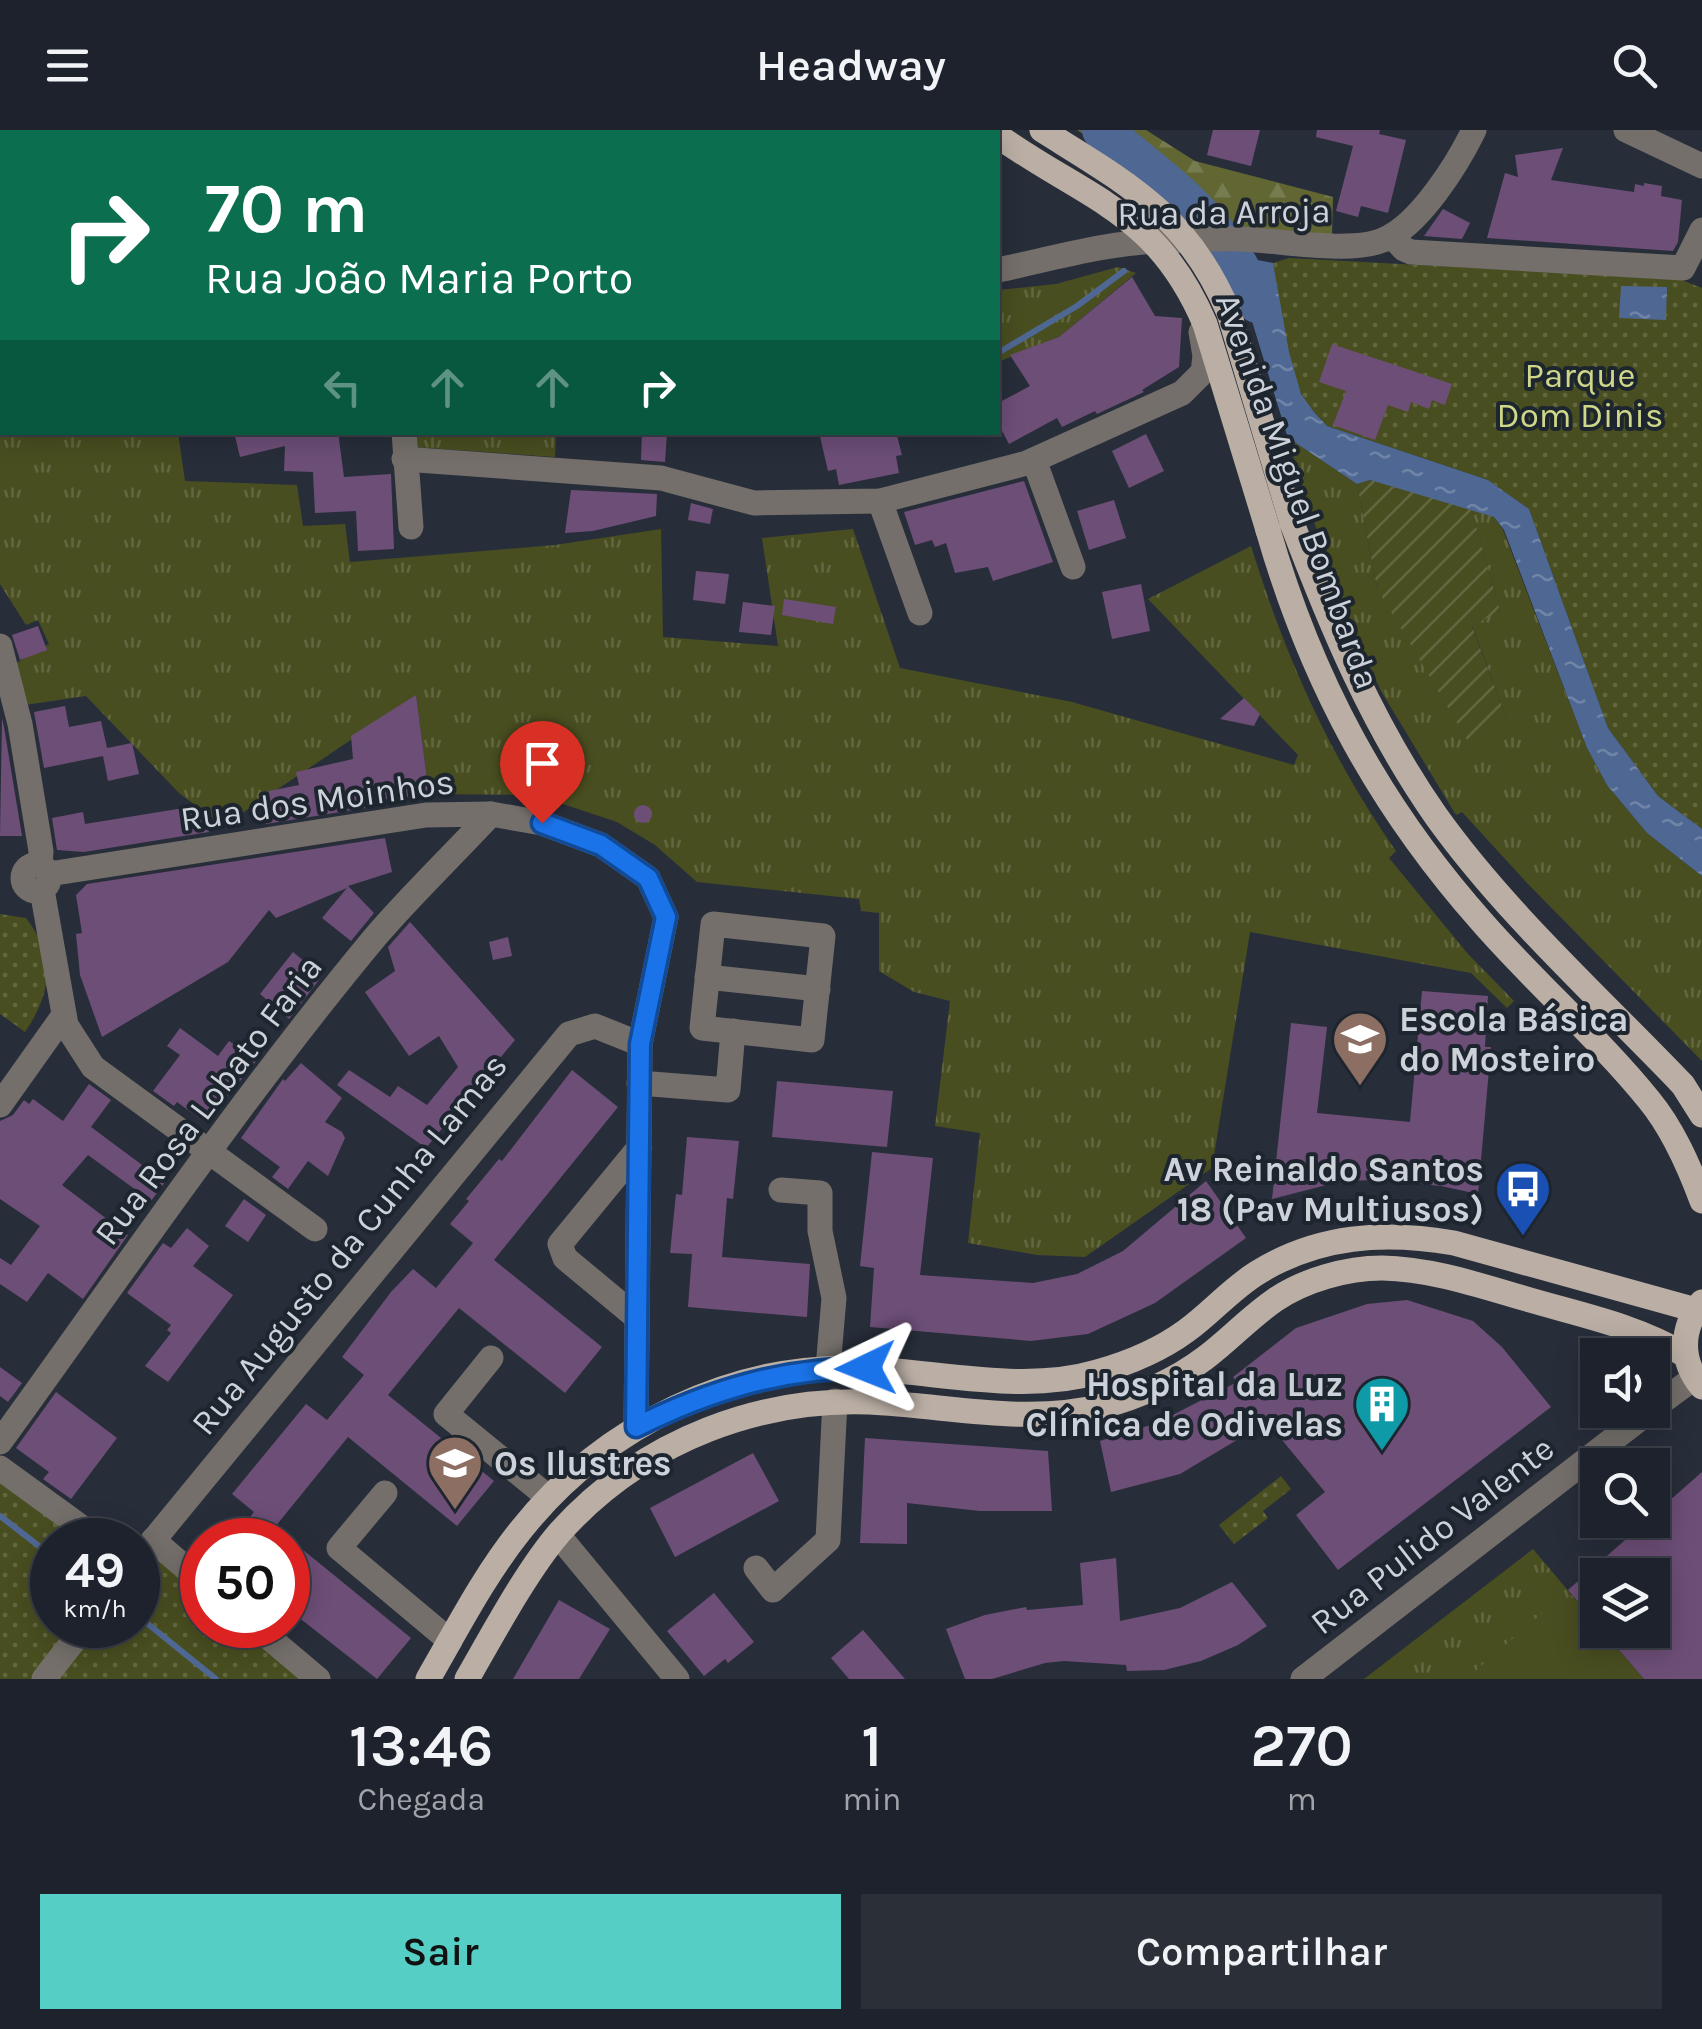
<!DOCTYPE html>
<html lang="pt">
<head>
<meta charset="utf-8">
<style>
	body { margin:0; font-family:Karla,sans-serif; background:#2a2f38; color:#f1f3f6; height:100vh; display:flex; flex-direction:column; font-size:38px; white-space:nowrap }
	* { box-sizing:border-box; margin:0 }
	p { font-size:32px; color:#a0a4a9 }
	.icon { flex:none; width:55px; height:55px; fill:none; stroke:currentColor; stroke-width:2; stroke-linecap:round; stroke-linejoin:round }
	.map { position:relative; height:1549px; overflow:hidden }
	.panel { display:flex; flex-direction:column; background:#1d222c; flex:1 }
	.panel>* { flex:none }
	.guide { position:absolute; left:0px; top:0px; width:1000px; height:305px; box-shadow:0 5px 25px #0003,0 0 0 2px #3b3f48; background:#0b6e4f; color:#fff; overflow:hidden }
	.tools { position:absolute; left:1580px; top:1208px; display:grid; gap:20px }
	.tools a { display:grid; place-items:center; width:90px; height:90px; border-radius:0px; background:#1d222c; box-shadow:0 5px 25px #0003,0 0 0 2px #3b3f48; font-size:50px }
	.speed { position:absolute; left:30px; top:1388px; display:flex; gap:20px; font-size:50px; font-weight:700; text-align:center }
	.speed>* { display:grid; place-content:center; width:130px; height:130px; border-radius:50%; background:#1d222c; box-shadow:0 5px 25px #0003,0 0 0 2px #3b3f48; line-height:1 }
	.speed small { font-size:25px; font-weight:400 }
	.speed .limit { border:15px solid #d22; background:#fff; color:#111 }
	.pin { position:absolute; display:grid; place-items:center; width:85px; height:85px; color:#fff; margin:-102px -42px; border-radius:50% 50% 50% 0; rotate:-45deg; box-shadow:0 0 10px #0007 }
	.pin .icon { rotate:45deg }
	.me { position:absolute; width:110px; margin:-55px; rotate:268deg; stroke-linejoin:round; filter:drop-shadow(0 0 8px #0008) }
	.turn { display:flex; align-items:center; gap:35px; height:210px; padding:0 40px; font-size:45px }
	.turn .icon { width:130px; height:130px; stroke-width:2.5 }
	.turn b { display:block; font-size:70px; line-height:85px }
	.lanes { display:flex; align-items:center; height:95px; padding:0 40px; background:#0003; justify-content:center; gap:50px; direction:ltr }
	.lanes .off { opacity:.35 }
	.eta { display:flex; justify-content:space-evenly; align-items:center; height:170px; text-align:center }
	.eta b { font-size:60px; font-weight:600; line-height:70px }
	.primary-button { display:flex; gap:20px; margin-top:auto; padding:20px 40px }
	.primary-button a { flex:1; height:115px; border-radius:0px; background:#55cec5; color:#111; font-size:40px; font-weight:600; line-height:115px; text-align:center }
	.primary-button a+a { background:#2a2f38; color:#f1f3f6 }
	header { display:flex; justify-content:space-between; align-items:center; height:130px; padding:0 40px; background:#1d222c; font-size:45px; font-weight:600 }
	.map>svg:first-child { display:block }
</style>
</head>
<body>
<header><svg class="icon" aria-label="menu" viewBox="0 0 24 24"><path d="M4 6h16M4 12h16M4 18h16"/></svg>Headway<svg class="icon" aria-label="search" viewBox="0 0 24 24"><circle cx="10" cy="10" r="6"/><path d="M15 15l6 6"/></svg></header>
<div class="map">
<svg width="1702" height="1549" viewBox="0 0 1702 1549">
	<defs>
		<pattern id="grass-tufts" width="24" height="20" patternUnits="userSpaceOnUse" patternTransform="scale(2.5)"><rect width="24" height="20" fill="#494e20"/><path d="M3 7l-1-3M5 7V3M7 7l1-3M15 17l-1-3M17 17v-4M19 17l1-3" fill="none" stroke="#626740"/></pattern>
		<pattern id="forest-firs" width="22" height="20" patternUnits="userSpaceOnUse" patternTransform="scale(2.5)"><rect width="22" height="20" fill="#616633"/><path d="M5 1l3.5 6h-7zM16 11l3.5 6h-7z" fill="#767b50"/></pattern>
		<pattern id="park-dots" width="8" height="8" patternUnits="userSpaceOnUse" patternTransform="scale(2.5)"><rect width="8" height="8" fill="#494e20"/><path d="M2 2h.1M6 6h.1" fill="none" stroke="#626740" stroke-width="1.8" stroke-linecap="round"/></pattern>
		<pattern id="garden-furrows" width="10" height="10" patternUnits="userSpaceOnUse" patternTransform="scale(2.5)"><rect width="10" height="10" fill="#494e20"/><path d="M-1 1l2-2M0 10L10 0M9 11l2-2" fill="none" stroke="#626740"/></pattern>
		<pattern id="water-ripples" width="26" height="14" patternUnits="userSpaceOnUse" patternTransform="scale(2.5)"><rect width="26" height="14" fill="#4f6893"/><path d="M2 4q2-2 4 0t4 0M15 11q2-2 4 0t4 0" fill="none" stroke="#6f84a6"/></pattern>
	</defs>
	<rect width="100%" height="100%" fill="#272e3a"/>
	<g fill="url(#grass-tufts)">
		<polygon points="23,0 285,0 286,2 21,2"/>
		<polygon points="510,0 668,0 510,2"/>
		<polygon points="1118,137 1136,143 1059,207 998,232 998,160 1056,154"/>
		<path d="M 0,284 L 2,302 L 178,303 L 185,351 L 297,355 L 303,396 L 345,394 L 350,432 L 555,415 L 661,399 L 663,507 L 778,516 L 762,408 L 853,399 L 900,538 L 1072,572 L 1294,635 L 1298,625 L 1148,469 L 1251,416 C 1285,526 1330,627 1396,721 L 1389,728 L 1468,824 L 1514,871 L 1507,878 L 1471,843 L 1250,802 L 1212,1038 L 1085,1127 L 1037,1125 L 968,1113 L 980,1003 L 935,996 L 950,871 L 914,862 L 879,841 L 879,783 L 861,781 L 859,769 L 697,752 L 655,715 L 617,692 L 536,665 L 429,664 L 416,566 L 223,696 L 179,663 L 86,566 L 25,575 L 11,536 L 49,514 L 38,490 L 26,495 L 0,454 Z"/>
		<polygon points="413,303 556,303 555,327 414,317"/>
		<polygon points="1287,307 1357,354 1377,458 1506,587 1472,495 1500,481 1471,378 1494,387 1503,400 1587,618 1607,655 1647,703 1702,746 1702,931 1528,754 1462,682 1456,685 1381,561 1338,467"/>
		<polygon points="1533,1419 1597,1495 1598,1500 1602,1500 1644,1549 1364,1549"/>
	</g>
	<polygon fill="url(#forest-firs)" points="1077,0 1146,0 1195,31 1333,67 1332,105 1199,95 1132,36"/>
	<g fill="url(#park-dots)">
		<path d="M 1289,128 L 1679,149 L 1702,158 L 1702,699 L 1658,666 L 1608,598 L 1529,379 L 1488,350 L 1327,296 C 1318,286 1308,276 1302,265 C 1282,227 1280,175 1273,133 Z"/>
		<path d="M 0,784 L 26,788 C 56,828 52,862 25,902 L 0,884 Z"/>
		<polygon points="0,1338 99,1410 52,1410 52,1495 138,1495 138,1429 153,1410 202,1453 202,1495 252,1495 315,1549 0,1549"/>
		<polygon points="1281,1346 1291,1359 1263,1381 1268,1388 1234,1414 1219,1395"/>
	</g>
	<polygon fill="url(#garden-furrows)" points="1370,350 1471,378 1500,481 1472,496 1506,587 1469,613 1377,458 1357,354"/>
	<polygon fill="#494e20" points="1555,1472 1622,1549 1466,1549"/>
	<g fill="url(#water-ripples)">
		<polygon points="1224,124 1273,133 1289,222 1301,264 1314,282 1327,296 1488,350 1529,379 1608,598 1658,666 1702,699 1702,746 1647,703 1607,655 1587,618 1504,400 1494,387 1370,350 1357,354 1287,307 1237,143"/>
		<polygon points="1621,156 1667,157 1666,190 1619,188"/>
	</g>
	<polygon fill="#272e3a" points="1221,120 1237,143 1290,315 1283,308 1232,145 1220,126"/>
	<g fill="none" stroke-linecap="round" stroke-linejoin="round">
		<g stroke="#4f6893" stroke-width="6">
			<polyline points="998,223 1077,176 1124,141"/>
			<polyline points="0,1386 52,1426"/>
			<polyline points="138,1486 216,1549"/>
		</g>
		<path stroke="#4f6893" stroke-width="40" d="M 1102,0 C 1168,56 1222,89 1257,173"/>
	</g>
	<g fill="#6d4e77">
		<polygon points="1213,0 1260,0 1251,36 1207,25"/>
		<polygon points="1317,0 1380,0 1379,4 1406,10 1388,83 1361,76 1358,87 1336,81 1353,16 1316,7"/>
		<polygon points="1563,18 1551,50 1634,62 1635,54 1644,56 1644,53 1662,56 1661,66 1682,70 1678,112 1673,121 1487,108 1505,43 1518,47 1515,25"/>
		<polygon points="1443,79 1470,93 1462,109 1424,106"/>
		<polygon points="1132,147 1155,186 1182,188 1179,237 1142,260 1144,262 1097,284 1095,281 1062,297 1057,288 1009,314 998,293 998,273 1030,256 1010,225 1059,207"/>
		<polygon points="1332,214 1452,254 1445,275 1432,270 1429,279 1411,272 1408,282 1388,275 1375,310 1333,295 1346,261 1319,252"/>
		<polygon points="234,302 338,302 344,347 391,344 394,419 358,421 356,381 315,383 313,342 284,341 285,316 240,327"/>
		<polygon points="642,302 667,302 665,332 641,330"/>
		<polygon points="819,302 896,302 902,325 896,326 899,343 839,355 836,339 828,341"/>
		<polygon points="1146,304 1164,341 1129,358 1112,321"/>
		<polygon points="1024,351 1053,432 993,451 988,437 955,443 946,413 935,417 932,410 915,415 904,382"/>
		<polygon points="571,360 657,364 656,386 593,401 565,403"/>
		<polygon points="1114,370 1126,408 1089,420 1077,381"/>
		<polygon points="691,373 713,379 710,394 688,390"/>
		<polygon points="696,441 729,444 725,474 693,470"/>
		<polygon points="1141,454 1150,501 1112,509 1102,462"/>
		<polygon points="784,469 836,477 833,494 782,485"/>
		<polygon points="743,472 775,476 771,505 739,502"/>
		<polygon points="38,496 47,520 20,530 12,505"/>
		<polygon points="416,565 429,664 364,672 365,678 266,694 259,663 299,655 296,642 353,629 351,606"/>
		<polygon points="1244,568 1260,584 1254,596 1220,589"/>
		<polygon points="65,576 69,597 101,591 107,618 132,613 139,644 108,651 103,626 44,638 34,582"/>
		<polygon points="2,588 4,597 22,706 0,706"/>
		<circle cx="643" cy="684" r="9"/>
		<polygon points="196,676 205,683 209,702 84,722 57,720 52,688 83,682 85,694"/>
		<polygon points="385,708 392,742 348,756 374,783 351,811 322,788 347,758 276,788 269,780 228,832 102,907 80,845 76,804 82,803 76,765 87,754"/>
		<polygon points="410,792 515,910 426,1018 337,955 349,940 390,967 398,956 427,975 458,937 439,906 409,926 365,862 395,841 388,817"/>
		<polygon points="508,807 512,826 493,830 489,812"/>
		<polygon points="293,822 322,846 289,889 260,864"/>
		<polygon points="1422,861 1488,866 1485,917 1491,917 1478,1064 1441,1056 1379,1050 1342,1051 1272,1069 1291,893 1327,897 1317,983 1410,992"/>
		<polygon points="180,898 218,926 229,911 257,930 206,993 177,972 174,976 153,961 180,925 167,916"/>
		<polygon points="301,933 342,968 325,992 342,1002 345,1008 328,1046 308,1031 288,1059 272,1047 280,1037 241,1008 283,949 285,951"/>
		<polygon points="572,940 618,977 494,1130 602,1217 565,1263 459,1178 388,1265 494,1351 457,1396 348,1307 275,1397 411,1508 377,1549 288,1479 288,1410 231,1410 254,1382 232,1364 306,1274 327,1290 364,1245 342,1227 391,1162 413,1139 436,1158 473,1113 450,1094 469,1071 466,1069 499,1029 502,1031"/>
		<polygon points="777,951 893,961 887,1017 772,1007"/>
		<polygon points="89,954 111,970 91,997 165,1052 151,1071 88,1025 62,1055 128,1105 83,1169 48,1143 27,1172 0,1154 0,1128 11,1135 40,1096 0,1069 0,991 13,985 24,970 29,974 33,969 63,991"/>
		<polygon points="687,1007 739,1011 733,1069 727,1068 722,1127 810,1134 807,1187 688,1177 692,1124 670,1123 676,1064 682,1065"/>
		<polygon points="872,1022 933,1028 920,1145 1033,1153 1077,1144 1123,1121 1206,1051 1246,1108 1155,1173 1088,1204 1031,1211 870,1197 874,1138 860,1136"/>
		<polygon points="244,1069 266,1085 248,1112 225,1096"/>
		<polygon points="187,1098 209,1116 193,1136 233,1165 168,1252 145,1236 171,1203 167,1200 171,1195 127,1163 163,1113 171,1118"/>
		<polygon points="1407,1170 1473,1191 1502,1217 1551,1277 1338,1440 1296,1385 1325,1362 1267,1292 1180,1344 1111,1362 1100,1311 1157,1293 1237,1252 1233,1247 1296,1198 1367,1174"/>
		<polygon points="0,1237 22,1253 8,1272 0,1266"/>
		<polygon points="56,1262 117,1308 71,1369 43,1349 49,1342 16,1318"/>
		<polygon points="865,1308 1048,1321 1052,1381 980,1381 907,1373 907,1414 860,1413"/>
		<polygon points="753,1323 779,1371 675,1427 650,1378"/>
		<polygon points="1702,1342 1702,1549 1644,1549 1602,1500 1652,1500 1652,1445 1598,1445 1598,1495 1568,1460 1648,1390 1652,1390 1652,1386"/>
		<polygon points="1116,1428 1120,1491 1180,1478 1232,1452 1267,1496 1238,1515 1201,1531 1164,1540 1127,1541 1126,1535 1064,1531 1045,1533 992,1549 965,1549 946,1499 985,1485 1026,1477 1027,1480 1083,1475 1080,1433"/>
		<polygon points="714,1463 754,1512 728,1533 725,1529 704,1546 667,1501"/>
		<polygon points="559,1470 610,1499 579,1549 513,1549"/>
		<polygon points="863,1500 905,1549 849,1549 831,1528"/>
	</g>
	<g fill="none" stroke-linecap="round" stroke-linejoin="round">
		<g stroke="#746f6a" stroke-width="25">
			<polyline points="503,0 503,2"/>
			<polyline points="1626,0 1702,36"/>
			<polyline points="310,2 318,0"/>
			<polyline points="0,86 2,87"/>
			<polyline points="1392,106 1404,119 1411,122 1683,138 1702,100"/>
			<path d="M 998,140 C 1051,129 1108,112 1163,111 C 1188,110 1214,108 1239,109 C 1277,110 1350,124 1383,110 C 1419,96 1458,33 1474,0"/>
			<polyline points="0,253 2,252"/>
			<polyline points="404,302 411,397"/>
			<polyline points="404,329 661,348 754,373 880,371 1027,333 1182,263 1203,242 1205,226 1201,202"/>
			<polyline points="1034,330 1073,437"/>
			<polyline points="880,371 920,483"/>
			<polyline points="0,516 20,594 41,721 40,734"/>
			<circle cx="36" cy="748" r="13"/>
			<polyline points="49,744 426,685 491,684 542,693 601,715 648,748 666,787 640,914 636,1297"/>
			<polyline points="42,760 66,895 93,937 315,1099"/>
			<polygon points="713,794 823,806 812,910 702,898"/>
			<polyline points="707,847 818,859"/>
			<polyline points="639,953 728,960 733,901"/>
			<polyline points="0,975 64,885"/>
			<polyline points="781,1060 820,1063 820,1101 834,1168 828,1238"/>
			<polyline points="636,1187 565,1128 560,1114 639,1018"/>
			<polyline points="491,1228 446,1284 548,1367"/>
			<polyline points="1652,1279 1694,1248"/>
			<path d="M 0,1312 C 123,1142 242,967 376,806 C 412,764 453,725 491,684"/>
			<polyline points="0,1338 99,1410"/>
			<polyline points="385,1363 339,1418 450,1511"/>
			<polyline points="558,1405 677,1549"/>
			<polyline points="153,1410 202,1452"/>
			<polyline points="138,1429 569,904 595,896 640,914"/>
			<polyline points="756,1438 773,1460 828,1410 835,1271"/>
			<polyline points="254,1495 318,1549"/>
			<polyline points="44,1549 86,1495"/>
			<polyline points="1303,1549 1651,1280"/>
		</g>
		<g stroke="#bbafa5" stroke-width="25">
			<path d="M 1292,393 C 1331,496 1373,596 1436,686 C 1506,784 1600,868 1683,955 L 1702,985"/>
			<path d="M 1268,400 C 1311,550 1379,676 1482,792 C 1535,853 1598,907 1649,970 C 1673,999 1689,1036 1702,1071"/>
			<path d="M 1702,1172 C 1680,1199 1680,1231 1702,1257"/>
			<path d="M 428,1549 C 457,1499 484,1446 520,1401 C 603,1296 736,1230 871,1239 C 944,1243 1026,1263 1097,1242 C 1129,1233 1160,1220 1186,1201 C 1211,1183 1231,1159 1257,1143 C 1318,1105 1384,1101 1454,1113 L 1696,1180"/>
			<path d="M 467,1549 C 493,1504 527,1440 560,1402 C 643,1310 763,1264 885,1273 C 958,1278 1031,1294 1103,1276 C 1138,1267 1176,1250 1205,1228 C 1229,1210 1250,1187 1275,1170 C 1304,1150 1347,1138 1382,1138 C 1433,1139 1481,1156 1530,1170 C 1585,1186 1636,1196 1685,1225"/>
		</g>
		<g stroke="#bbafa5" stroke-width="25">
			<path d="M 1042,0 C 1128,54 1188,85 1229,183 L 1292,393"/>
			<path d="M 998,6 C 1088,70 1157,81 1205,194 L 1268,400"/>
		</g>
	</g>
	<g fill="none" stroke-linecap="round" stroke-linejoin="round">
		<g stroke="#114b97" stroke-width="25">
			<path id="route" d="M 542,693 L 601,715 L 648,748 L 666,787 L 640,914 L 636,1297 C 710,1260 783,1238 866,1238"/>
		</g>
		<use href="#route" stroke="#1a73e8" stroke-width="18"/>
	</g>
	<defs>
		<g id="school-pin" transform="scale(2.875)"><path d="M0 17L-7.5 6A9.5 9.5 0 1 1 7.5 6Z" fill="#8d6e63" stroke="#1d252f"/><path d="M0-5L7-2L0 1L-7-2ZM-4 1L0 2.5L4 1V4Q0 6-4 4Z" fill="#fff"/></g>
		<g id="bus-pin" transform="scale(2.875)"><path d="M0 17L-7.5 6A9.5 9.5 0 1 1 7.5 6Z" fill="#1a4fb4" stroke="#1d252f"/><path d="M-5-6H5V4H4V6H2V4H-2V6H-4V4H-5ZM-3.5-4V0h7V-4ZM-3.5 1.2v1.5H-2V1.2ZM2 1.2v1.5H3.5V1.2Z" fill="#fff"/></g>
		<g id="building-pin" transform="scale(2.875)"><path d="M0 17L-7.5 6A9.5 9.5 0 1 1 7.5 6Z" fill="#0f9aa8" stroke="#1d252f"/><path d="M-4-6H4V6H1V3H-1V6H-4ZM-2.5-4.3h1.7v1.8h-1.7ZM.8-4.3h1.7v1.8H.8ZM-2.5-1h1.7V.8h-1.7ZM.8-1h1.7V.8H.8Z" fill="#fff"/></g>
	</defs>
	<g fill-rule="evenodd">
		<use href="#school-pin" x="1360" y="909"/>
		<use href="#bus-pin" x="1523" y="1059"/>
		<use href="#building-pin" x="1382" y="1274"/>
		<use href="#school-pin" x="455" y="1333"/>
	</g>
	<g text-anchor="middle" stroke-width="8" stroke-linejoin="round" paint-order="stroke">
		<g font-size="35" fill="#cdd2da" stroke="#1d252f">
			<text transform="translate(1224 82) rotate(-1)" y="12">Rua da Arroja</text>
			<text transform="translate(1298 361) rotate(70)" y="12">Avenida Miguel Bombarda</text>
			<text transform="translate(317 670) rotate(-8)" y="12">Rua dos Moinhos</text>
			<text transform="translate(208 970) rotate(-53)" y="12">Rua Rosa Lobato Faria</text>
			<text transform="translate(349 1114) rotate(-51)" y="12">Rua Augusto da Cunha Lamas</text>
			<text transform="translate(1432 1405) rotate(-38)" y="12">Rua Pulido Valente</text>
		</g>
		<g font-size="35" fill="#cfd888" stroke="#1d252f">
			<text x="1580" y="257">Parque<tspan x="1580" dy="40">Dom Dinis</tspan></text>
		</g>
		<g font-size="35" font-weight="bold" fill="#cdd2da" stroke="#1d252f" text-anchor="start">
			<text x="1399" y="901">Escola Básica<tspan x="1399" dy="40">do Mosteiro</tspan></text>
			<text x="1484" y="1051" text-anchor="end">Av Reinaldo Santos<tspan x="1484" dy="40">18 (Pav Multiusos)</tspan></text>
			<text x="1343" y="1266" text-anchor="end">Hospital da Luz<tspan x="1343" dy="40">Clínica de Odivelas</tspan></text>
			<text x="494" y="1345">Os Ilustres</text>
		</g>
	</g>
</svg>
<div class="tools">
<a><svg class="icon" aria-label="sound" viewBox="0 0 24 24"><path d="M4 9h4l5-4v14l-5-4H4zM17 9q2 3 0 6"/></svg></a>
<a><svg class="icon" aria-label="search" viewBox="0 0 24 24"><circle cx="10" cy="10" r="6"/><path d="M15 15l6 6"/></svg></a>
<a><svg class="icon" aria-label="layers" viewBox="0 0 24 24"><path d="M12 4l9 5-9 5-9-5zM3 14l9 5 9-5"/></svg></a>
</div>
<div class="speed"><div>49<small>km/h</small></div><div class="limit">50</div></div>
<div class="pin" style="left:542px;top:693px;background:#d93025"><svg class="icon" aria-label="arrive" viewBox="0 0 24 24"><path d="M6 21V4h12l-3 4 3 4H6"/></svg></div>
<svg class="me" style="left:866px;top:1238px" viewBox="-20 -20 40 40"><path d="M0-17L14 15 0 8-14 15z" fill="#1a73e8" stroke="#fff" stroke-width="4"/></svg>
<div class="guide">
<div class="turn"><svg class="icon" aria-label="right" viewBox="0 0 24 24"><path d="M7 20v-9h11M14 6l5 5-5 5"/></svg><div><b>70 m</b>Rua João Maria Porto</div></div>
<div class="lanes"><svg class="icon off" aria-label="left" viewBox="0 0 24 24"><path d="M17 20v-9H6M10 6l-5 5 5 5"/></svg><svg class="icon off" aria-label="ahead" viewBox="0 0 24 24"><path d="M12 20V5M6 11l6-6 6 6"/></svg><svg class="icon off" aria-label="ahead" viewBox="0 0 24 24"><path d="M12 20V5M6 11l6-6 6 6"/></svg><svg class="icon" aria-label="right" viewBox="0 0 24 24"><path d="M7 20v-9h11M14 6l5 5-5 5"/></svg></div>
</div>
</div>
<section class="panel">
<div class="eta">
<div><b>13:46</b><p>Chegada</p></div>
<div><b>1</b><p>min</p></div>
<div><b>270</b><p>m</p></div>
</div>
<div class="primary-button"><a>Sair</a><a>Compartilhar</a></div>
</section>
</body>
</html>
